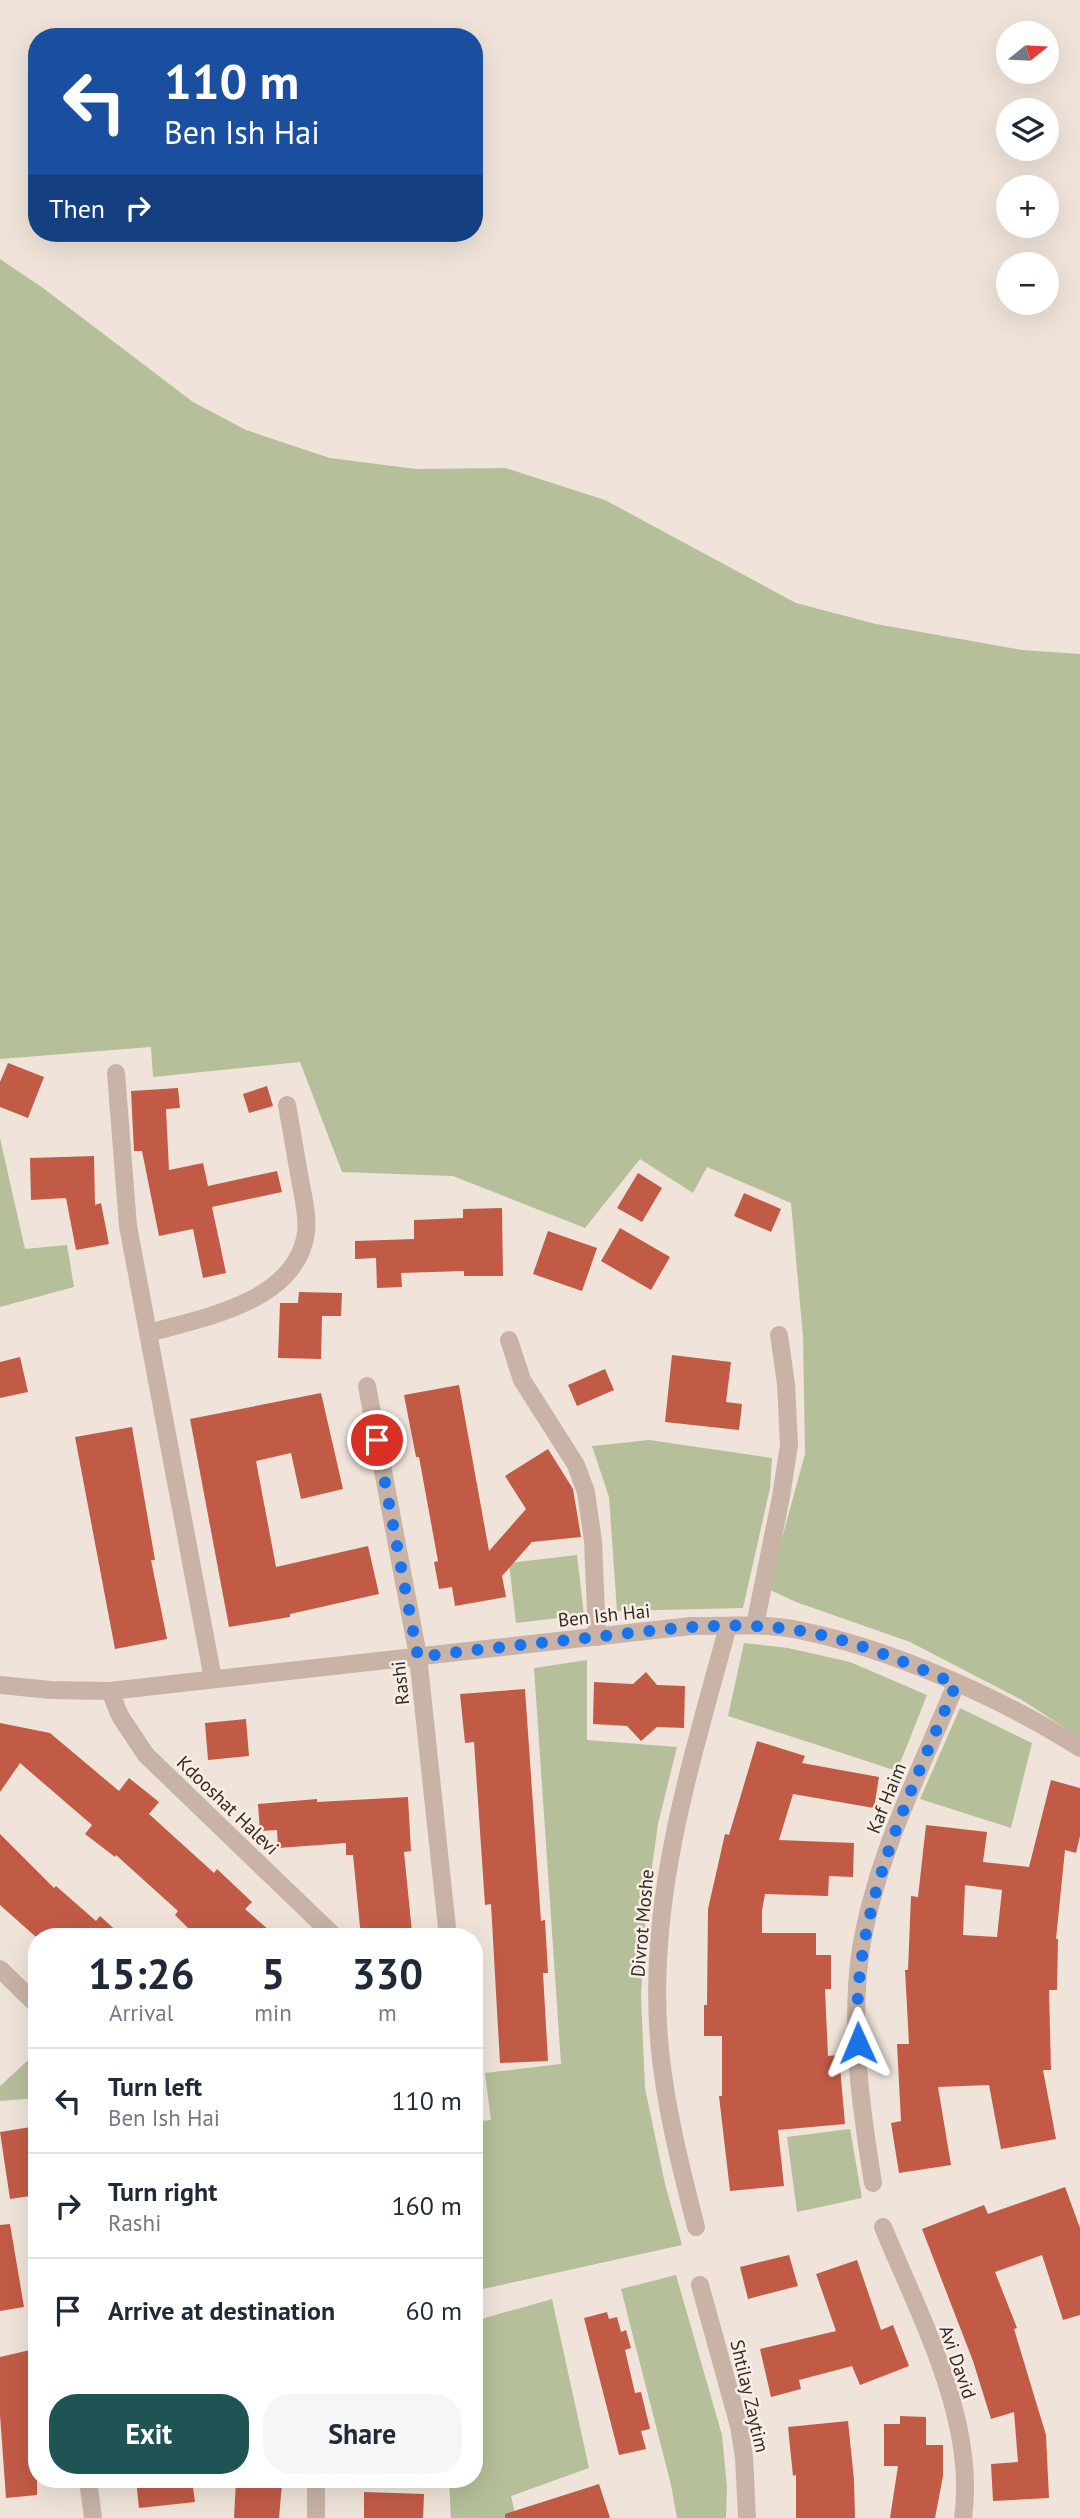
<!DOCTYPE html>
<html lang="en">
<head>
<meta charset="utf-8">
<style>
	body { margin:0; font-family:"PT Sans",sans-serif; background:#f6f6f7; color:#1f2937; height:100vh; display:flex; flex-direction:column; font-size:26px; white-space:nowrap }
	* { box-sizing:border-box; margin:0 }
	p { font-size:23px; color:#747a83 }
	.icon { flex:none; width:38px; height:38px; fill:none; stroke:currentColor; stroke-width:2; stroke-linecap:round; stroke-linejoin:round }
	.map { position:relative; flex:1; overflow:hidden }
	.drawer { position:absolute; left:28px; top:1928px; width:455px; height:560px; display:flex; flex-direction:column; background:#fff; border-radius:28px; box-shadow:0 7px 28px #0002 }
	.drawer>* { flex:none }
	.top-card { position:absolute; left:28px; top:28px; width:455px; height:214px; border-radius:28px; box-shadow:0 7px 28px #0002; background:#1a4fa0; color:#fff; overflow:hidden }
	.needle { width:46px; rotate:72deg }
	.tools { position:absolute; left:996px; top:21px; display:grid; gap:14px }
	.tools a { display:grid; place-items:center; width:63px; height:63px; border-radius:50%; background:#fff; box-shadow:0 7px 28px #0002; font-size:35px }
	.pin { position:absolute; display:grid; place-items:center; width:60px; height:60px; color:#fff; margin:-30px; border:4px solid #fff; border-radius:50%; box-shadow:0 2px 7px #0007 }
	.me { position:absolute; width:77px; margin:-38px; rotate:359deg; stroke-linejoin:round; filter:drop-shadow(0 0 5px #0008) }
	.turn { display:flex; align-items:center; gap:24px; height:147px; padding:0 21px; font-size:32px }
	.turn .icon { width:91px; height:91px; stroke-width:2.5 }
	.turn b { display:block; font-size:49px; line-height:60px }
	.then { display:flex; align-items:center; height:66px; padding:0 21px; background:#0003; gap:14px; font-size:26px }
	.eta { display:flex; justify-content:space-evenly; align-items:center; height:119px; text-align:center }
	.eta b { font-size:42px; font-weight:700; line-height:49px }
	.primary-button { display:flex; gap:14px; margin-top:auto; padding:14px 21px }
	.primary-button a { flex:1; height:80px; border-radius:28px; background:#1e5454; color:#fff; font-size:28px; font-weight:700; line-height:80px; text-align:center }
	.primary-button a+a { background:#f6f6f7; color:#1f2937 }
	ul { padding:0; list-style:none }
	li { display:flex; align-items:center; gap:21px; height:105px; padding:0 21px; border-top:2px solid #e0e1e3 }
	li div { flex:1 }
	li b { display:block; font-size:26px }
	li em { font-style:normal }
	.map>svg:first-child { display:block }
</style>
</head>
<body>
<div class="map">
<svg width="1080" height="2518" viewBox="0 0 1080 2518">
	<rect width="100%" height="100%" fill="#f0e4da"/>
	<g fill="#b5bf9a">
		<polygon points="0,259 43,288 193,402 246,430 330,458 416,469 506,468 605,500 796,603 876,624 1022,650 1080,654 1080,1738 1022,1700 910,1642 796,1602 768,1589 805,1454 803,1337 791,1203 707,1167 693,1193 640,1159 585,1228 453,1176 342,1172 300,1062 153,1077 151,1047 0,1059"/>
		<polygon points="0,1138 25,1249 67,1245 74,1287 0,1307"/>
		<polygon points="649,1440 772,1458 770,1488 743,1608 617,1611 609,1497 592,1446"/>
		<polygon points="577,1555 584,1615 516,1623 509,1563"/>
		<polygon points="744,1643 788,1648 850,1662 927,1695 897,1771 728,1716"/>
		<polygon points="587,1660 587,1740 677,1747 658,1824 646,1910 641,1996 645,2088 665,2184 682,2245 474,2291 474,2122 491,2120 485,2073 561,2064 534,1668"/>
		<polygon points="960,1708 1032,1743 1011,1828 920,1799"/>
		<polygon points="37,2052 37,2098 0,2101 0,2086"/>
		<polygon points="850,2129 862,2198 797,2212 787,2137"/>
		<polygon points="676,2275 722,2435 727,2487 726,2518 677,2518 671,2485 621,2289"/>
		<polygon points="552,2299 589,2468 511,2496 516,2518 451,2518 449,2480 474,2480 474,2321"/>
	</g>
	<g fill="#c25b46" fill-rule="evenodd">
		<polygon points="8,1063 44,1077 28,1118 0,1107 0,1082"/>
		<polygon points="267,1086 273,1106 249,1113 243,1094"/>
		<polygon points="178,1088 180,1108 166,1109 169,1170 203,1163 208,1186 277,1171 282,1192 212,1207 226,1273 203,1278 193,1229 159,1236 142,1151 134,1151 131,1091"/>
		<polygon points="94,1156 95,1205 101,1203 109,1244 76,1250 66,1198 31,1200 30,1158"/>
		<polygon points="638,1173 662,1188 642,1222 617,1208"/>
		<polygon points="744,1193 781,1209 771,1232 734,1216"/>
		<polygon points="502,1208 503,1276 464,1276 464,1271 401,1273 402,1287 377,1288 376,1258 355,1259 355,1241 414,1239 414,1220 463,1218 463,1209"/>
		<polygon points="620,1228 670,1257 651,1290 601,1261"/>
		<polygon points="548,1231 597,1248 582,1291 533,1274"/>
		<polygon points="299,1292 342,1293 341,1316 322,1316 321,1359 278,1358 280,1303 298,1303"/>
		<polygon points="672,1355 731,1362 726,1402 742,1404 739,1430 665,1422"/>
		<polygon points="20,1357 28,1392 0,1398 0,1362"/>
		<polygon points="605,1369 614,1390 577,1406 568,1385"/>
		<polygon points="459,1385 489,1551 526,1509 505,1476 548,1449 573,1489 581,1537 532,1542 502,1576 506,1597 455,1606 452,1587 439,1589 434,1562 438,1561 419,1457 416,1457 404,1395"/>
		<polygon points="321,1393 343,1489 301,1499 291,1453 256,1461 276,1567 368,1546 379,1594 290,1614 290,1617 229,1627 190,1419"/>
		<polygon points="132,1427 155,1560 151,1560 167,1639 115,1649 75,1437"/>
		<polygon points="646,1672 657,1685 685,1686 684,1728 657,1727 641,1741 627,1726 593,1724 594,1682 633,1684"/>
		<polygon points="525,1689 541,1921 545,1920 548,1973 543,1973 548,2061 500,2063 491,1904 485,1905 474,1742 465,1743 460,1694"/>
		<polygon points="246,1719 249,1756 208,1760 205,1723"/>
		<polygon points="0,1723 50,1733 119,1791 129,1778 159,1802 149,1814 214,1873 217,1869 252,1902 245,1909 277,1937 197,1937 175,1915 178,1911 116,1855 115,1857 85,1834 92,1825 20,1763 0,1792"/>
		<polygon points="757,1741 805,1756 802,1763 879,1777 874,1808 793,1794 779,1840 854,1843 853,1877 829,1876 828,1896 765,1894 762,1910 762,1933 816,1933 816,1955 831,1955 831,1989 825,1989 828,2056 839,2055 845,2124 778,2130 784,2186 730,2191 719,2096 722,2096 722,2036 704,2036 704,2005 707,2005 708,1909 725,1834 729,1835"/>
		<path d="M 1051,1780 L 1080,1788 L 1080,1836 L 1076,1853 L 1065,1850 L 1056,1939 L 1058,1939 L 1057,1990 L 1049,1990 L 1051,2070 L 1043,2070 L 1056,2139 L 1001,2149 L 989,2085 L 938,2087 L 951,2165 L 899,2173 L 891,2123 L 901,2121 L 897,2044 L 909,2044 L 905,1970 L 908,1970 L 911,1896 L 918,1897 L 926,1825 L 987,1832 L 983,1862 L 1029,1867 ZM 965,1885 L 1002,1890 L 997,1937 L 963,1935 Z"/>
		<polygon points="408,1797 411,1851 404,1852 412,1932 361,1937 353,1855 346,1855 346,1843 278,1848 277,1830 260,1831 258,1804 317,1799 317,1802"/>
		<polygon points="0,1834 54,1888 56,1886 96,1921 100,1916 123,1937 36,1937 0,1905"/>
		<polygon points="37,2126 37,2195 10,2199 0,2132"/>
		<polygon points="1065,2187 1080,2228 1080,2315 1063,2320 1042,2255 995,2272 1017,2328 1014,2329 1046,2435 1049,2498 993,2501 991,2464 1018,2462 1014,2412 991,2419 973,2361 922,2229 984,2205 988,2214"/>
		<polygon points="10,2224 24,2307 0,2311 0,2225"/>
		<polygon points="789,2255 798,2286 748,2299 740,2267"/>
		<polygon points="857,2260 881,2330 893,2325 909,2366 860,2385 852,2366 799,2380 801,2389 771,2397 760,2349 836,2331 816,2274"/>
		<polygon points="607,2312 609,2319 617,2317 621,2332 626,2330 631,2348 625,2350 635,2393 641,2392 650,2429 641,2431 646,2449 619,2455 584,2318"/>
		<polygon points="30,2350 37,2382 37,2398 30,2399 34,2443 37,2443 37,2495 6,2498 0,2415 0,2357"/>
		<polygon points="900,2416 926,2417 926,2445 943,2445 943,2476 935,2518 890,2518 898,2466 884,2466 884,2424 900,2424"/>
		<polygon points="848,2421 854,2480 855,2518 796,2518 796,2475 793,2476 788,2427"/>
		<polygon points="136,2480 192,2480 195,2502 139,2508"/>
		<polygon points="236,2481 282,2484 279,2518 234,2518"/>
		<polygon points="599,2484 610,2518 505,2518 505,2514"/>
		<polygon points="364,2492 424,2494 423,2518 364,2518"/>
	</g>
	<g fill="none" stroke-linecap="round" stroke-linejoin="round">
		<g stroke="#c8b3a6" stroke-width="18">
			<polyline points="116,1073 128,1226 213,1679"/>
			<path d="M 148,1333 C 203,1318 296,1302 306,1233 C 308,1218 304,1200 301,1185 C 296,1158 292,1132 287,1105"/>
			<polyline points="509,1340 522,1380 576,1465 586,1492 593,1541 597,1637"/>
			<polyline points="367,1386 418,1656 448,1937"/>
			<polyline points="755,1625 781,1497 789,1445 786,1384 779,1335"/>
			<path d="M 0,1685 L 51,1690 L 110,1691 L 691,1626 C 727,1626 763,1623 798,1630 C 889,1648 1002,1698 1080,1748"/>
			<polyline points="110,1691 120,1716 146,1755 334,1936"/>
			<polyline points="0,1969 37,2005"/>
			<path d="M 873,2183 C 861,2109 850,2030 860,1955 C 874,1860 920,1771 956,1684"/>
			<path d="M 696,2227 C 681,2168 666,2110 660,2050 C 645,1904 691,1764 728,1626"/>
			<path d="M 883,2227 C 919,2315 977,2420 963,2518"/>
			<polyline points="700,2285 739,2426 744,2457 747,2518"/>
			<polyline points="88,2480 93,2518"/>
			<polyline points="316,2518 316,2480"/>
		</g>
	</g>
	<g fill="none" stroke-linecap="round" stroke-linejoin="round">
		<path stroke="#1a73e8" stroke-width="12" stroke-dasharray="0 21.6" d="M 377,1440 L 418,1657 C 480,1649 542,1643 604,1636 C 667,1629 731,1620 795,1630 C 851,1638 904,1662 956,1684 C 908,1799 850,1915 858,2043"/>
	</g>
	<g text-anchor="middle" stroke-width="5" stroke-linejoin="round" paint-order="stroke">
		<g font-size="19" fill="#342a27" stroke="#f8eee6">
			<text transform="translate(604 1615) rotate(-6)" y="7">Ben Ish Hai</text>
			<text transform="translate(400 1683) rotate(-96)" y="7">Rashi</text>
			<text transform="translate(886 1798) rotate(-68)" y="7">Kaf Haim</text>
			<text transform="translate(228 1805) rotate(44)" y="7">Kdooshat Halevi</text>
			<text transform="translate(642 1923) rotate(-85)" y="7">Divrot Moshe</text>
			<text transform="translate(958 2362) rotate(71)" y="7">Avi David</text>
			<text transform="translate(750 2396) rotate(77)" y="7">Shtilay Zaytim</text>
		</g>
	</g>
</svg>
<div class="tools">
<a><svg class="needle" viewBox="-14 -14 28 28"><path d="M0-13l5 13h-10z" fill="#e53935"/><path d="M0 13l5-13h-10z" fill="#747a83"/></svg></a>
<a><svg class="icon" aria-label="layers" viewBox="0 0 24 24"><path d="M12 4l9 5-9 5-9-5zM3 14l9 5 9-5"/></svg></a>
<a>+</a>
<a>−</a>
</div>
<div class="pin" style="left:377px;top:1440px;background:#d93025"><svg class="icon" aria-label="arrive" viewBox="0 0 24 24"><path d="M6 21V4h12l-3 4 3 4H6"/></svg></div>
<svg class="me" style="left:858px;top:2043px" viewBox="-20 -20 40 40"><path d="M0-17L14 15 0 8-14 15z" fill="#1a73e8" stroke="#fff" stroke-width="4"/></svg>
<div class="top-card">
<div class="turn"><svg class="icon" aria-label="left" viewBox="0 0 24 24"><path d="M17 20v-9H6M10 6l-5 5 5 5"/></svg><div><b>110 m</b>Ben Ish Hai</div></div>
<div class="then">Then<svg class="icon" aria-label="right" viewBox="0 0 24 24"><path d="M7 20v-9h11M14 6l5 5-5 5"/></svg></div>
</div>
<section class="drawer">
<div class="eta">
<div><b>15:26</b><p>Arrival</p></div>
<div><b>5</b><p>min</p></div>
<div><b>330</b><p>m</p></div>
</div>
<ul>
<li><svg class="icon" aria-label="left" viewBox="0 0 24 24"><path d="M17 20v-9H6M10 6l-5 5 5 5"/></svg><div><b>Turn left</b><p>Ben Ish Hai</p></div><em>110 m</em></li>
<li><svg class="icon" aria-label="right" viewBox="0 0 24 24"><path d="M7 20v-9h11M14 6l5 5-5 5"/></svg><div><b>Turn right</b><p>Rashi</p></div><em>160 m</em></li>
<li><svg class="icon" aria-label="arrive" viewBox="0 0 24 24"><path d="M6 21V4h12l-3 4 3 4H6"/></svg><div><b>Arrive at destination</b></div><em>60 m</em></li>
</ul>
<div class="primary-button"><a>Exit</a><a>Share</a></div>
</section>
</div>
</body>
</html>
